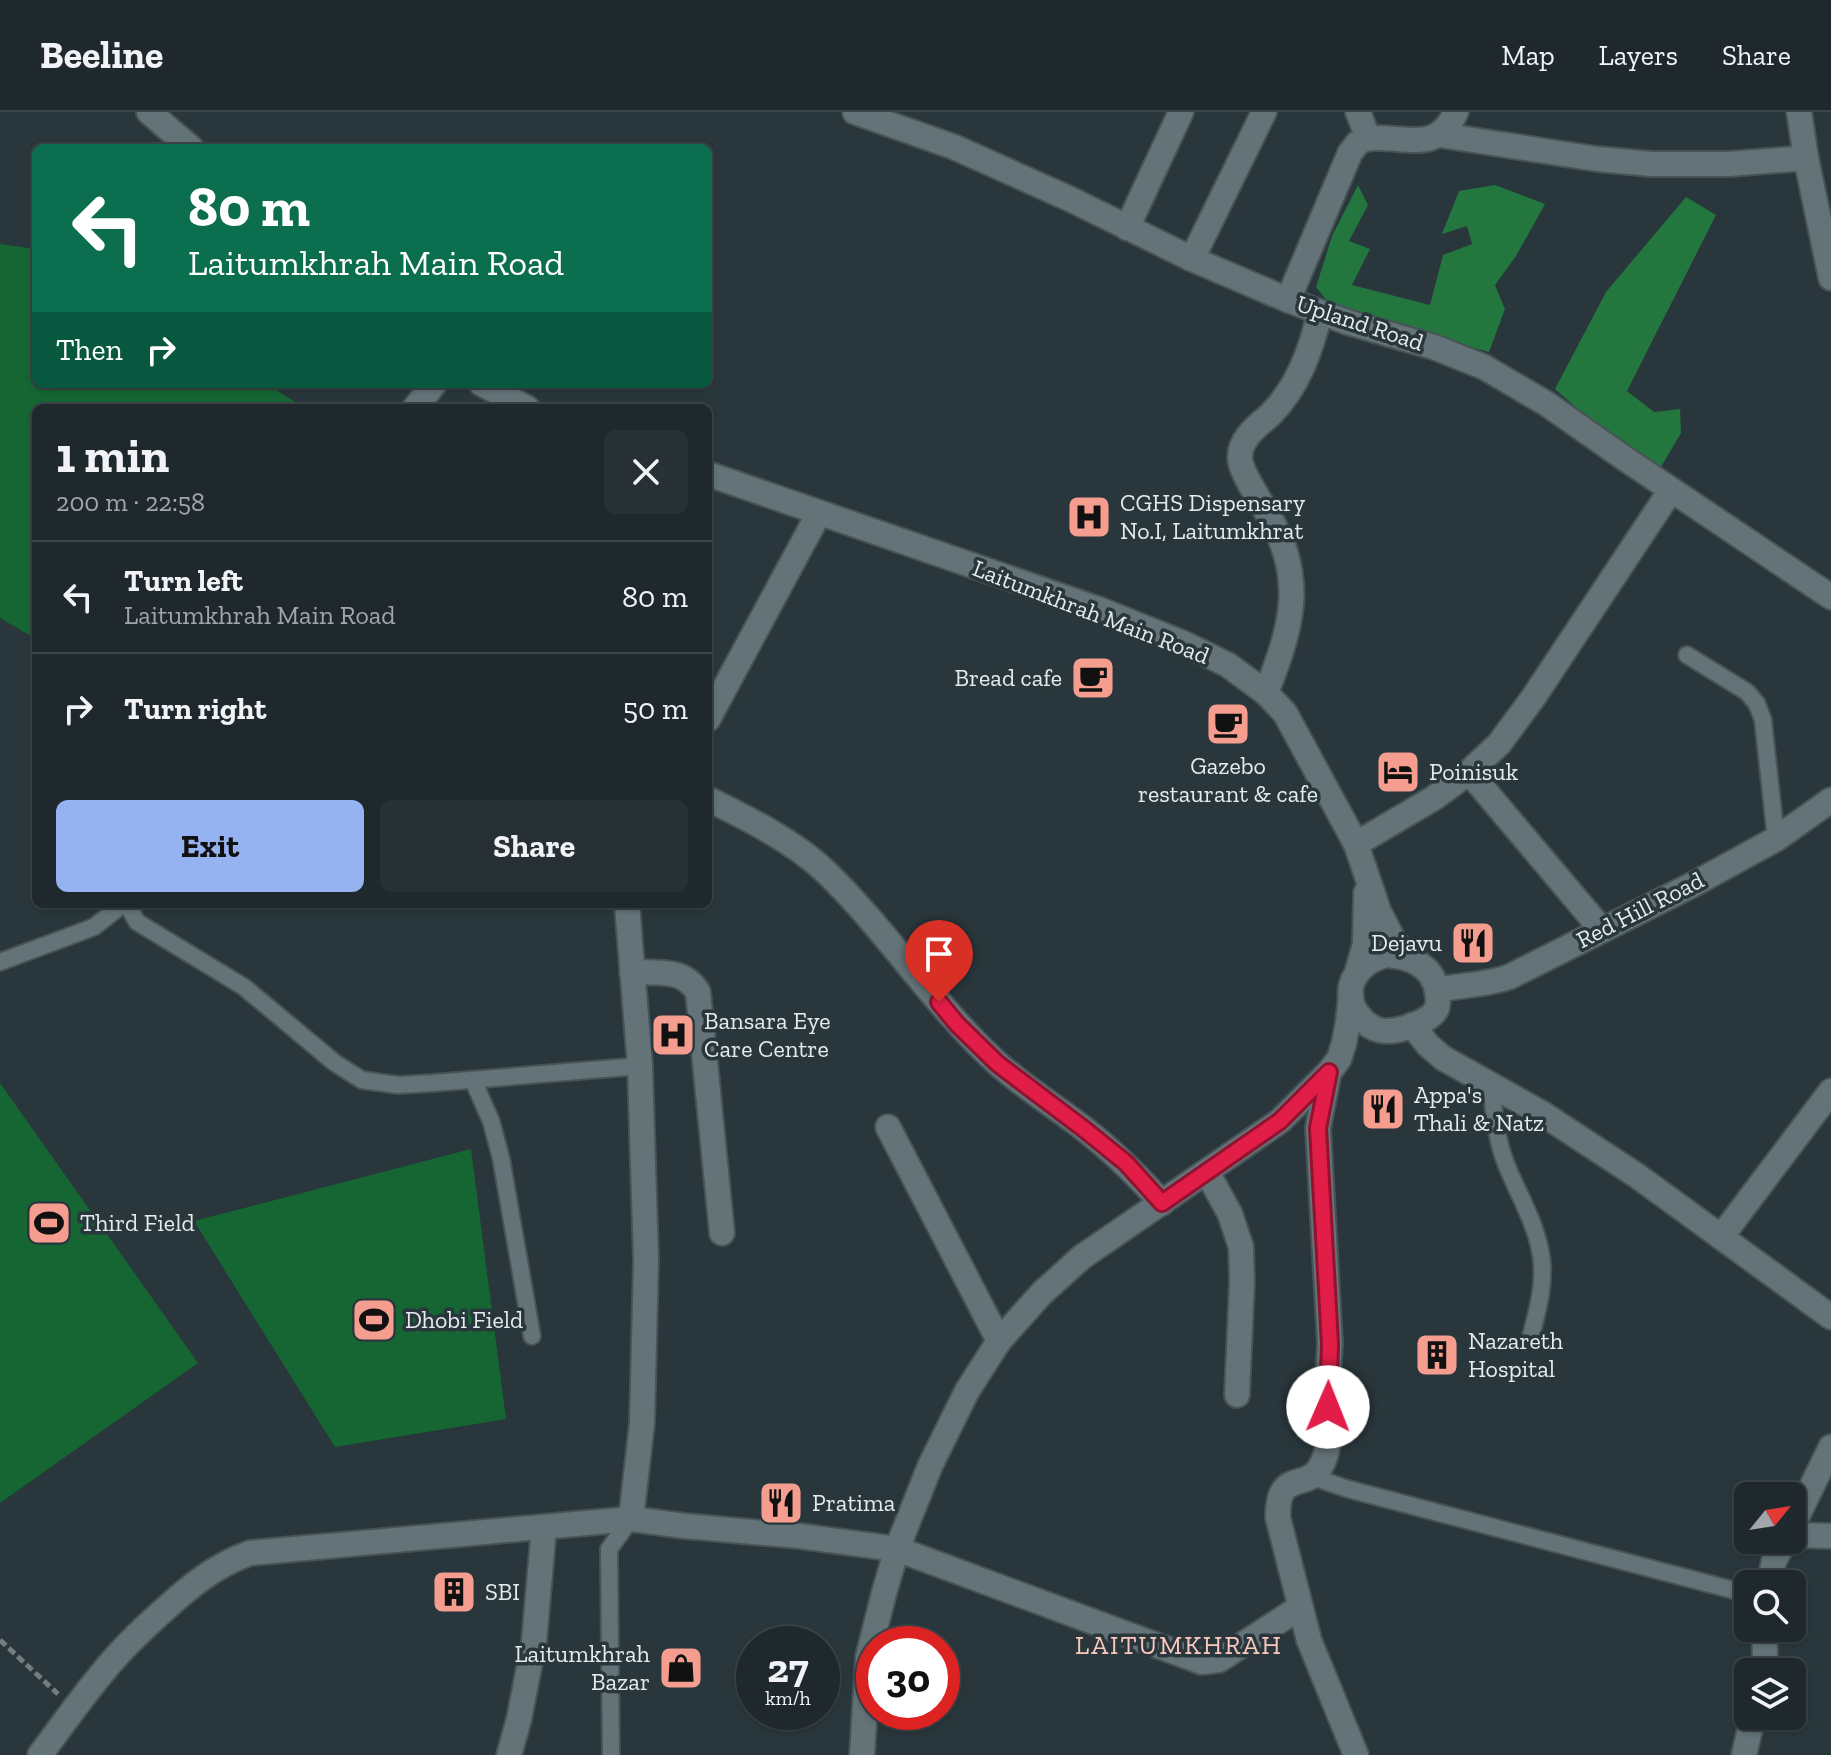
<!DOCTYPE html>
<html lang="en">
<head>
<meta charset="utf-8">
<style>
	body { margin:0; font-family:"Zilla Slab",serif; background:#273135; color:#f1f3f6; height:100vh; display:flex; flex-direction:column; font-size:30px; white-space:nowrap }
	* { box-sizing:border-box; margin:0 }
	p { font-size:26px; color:#a1a6aa }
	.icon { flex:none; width:44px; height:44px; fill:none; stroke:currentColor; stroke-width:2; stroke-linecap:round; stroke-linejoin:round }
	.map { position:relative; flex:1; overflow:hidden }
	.sheet { position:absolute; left:32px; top:292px; width:680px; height:504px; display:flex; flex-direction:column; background:#1f292d; border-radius:12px; box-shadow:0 2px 6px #0004,0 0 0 2px #3c4549 }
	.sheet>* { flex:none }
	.guide { position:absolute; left:32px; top:32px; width:680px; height:244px; border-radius:12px; box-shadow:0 2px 6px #0004,0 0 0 2px #3c4549; background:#0b6e4f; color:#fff; overflow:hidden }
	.needle { width:52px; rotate:60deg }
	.controls { position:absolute; left:1734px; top:1370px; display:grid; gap:16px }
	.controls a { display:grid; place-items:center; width:72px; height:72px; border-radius:12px; background:#1f292d; box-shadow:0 2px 6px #0004,0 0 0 2px #3c4549; font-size:40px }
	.speed { position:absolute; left:736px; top:1514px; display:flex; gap:16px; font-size:40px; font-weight:700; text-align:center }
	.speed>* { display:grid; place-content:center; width:104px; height:104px; border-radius:50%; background:#1f292d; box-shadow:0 2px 6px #0004,0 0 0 2px #3c4549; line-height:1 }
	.speed small { font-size:20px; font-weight:400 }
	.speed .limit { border:12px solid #d22; background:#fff; color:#111 }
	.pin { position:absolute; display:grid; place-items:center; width:68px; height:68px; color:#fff; margin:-82px -34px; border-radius:50% 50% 50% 0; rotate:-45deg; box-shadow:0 0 8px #0007 }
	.pin .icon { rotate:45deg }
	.me { position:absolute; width:88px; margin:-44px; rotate:1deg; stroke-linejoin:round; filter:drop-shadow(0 0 6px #0008) }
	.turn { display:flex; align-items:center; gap:28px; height:168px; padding:0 24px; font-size:36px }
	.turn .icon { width:104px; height:104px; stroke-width:2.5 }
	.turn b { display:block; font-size:56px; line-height:68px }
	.then { display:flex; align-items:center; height:76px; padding:0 24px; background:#0003; gap:16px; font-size:30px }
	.round { display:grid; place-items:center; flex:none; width:84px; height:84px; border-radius:12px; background:#273135 }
	.summary { display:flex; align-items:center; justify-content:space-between; height:136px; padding:0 24px }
	h1 { font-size:48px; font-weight:700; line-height:60px }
	.cta { display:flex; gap:16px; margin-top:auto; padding:16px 24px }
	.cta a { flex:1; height:92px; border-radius:12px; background:#95b2f1; color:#111; font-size:32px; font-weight:700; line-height:92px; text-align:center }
	.cta a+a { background:#273135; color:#f1f3f6 }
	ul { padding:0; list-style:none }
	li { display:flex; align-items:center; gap:24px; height:112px; padding:0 24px; border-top:2px solid #3c4549 }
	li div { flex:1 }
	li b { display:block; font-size:30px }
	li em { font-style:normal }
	header { display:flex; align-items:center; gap:48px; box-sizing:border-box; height:112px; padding:0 40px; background:#1f292d; border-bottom:2px solid #3c4549 }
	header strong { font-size:38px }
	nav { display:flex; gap:44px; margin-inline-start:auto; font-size:28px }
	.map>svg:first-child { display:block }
</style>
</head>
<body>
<header>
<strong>Beeline</strong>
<nav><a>Map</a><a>Layers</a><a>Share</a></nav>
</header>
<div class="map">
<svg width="1831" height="1643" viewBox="0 0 1831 1643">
	<rect width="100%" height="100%" fill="#29373c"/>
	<g fill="#156633">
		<polygon points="0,132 36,137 36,272 266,272 305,296 36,296 36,527 0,506"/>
		<polygon points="0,971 198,1251 0,1391"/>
		<polygon points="471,1037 506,1307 335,1335 194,1109"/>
	</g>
	<g fill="#22763e">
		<polygon points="1358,73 1368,93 1349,129 1370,137 1352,173 1430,193 1443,143 1472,132 1467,114 1442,122 1459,79 1495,73 1545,92 1516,144 1495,173 1505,197 1489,240 1416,221 1332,195 1316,175 1332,124"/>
		<polygon points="1686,85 1716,103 1627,279 1654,300 1680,297 1681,321 1661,355 1604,320 1555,277 1606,180"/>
	</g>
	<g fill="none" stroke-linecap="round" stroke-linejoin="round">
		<g stroke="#485358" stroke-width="20">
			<g id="service">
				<polyline points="1687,543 1747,580 1757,592 1763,608 1776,727"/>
				<polyline points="132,792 131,799 137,810 244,875 335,951 362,968 398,973 433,971 640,954"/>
				<polyline points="0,850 94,815 123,792"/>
				<polyline points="473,968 491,1009 501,1046 532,1224"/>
				<path d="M 1492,973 C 1493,1001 1496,1026 1506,1052 C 1519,1084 1539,1116 1542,1151 C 1544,1176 1537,1200 1531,1224"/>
				<polyline points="1313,1365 1348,1377 1748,1482"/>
				<polyline points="611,1643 609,1437 631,1407"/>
			</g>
		</g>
		<g stroke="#485358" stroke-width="28">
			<g id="minor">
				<polyline points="855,0 954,35 1070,87 1192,147 1288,188 1347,210 1434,235 1484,255 1547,292 1627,348 1831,485"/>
				<polyline points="1358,0 1368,26"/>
				<polyline points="1799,0 1806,46 1831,166"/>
				<polyline points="1440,23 1597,47 1651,52 1729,52 1806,46"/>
				<polyline points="1127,116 1181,0"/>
				<polyline points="1192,147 1264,0"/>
				<path d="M 1288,188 L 1350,41 C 1351,40 1357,32 1358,31 C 1363,27 1371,26 1377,26 C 1412,26 1438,39 1456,0"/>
				<polyline points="415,296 434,272"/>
				<path d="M 1266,581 C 1290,519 1307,469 1270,406 C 1263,393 1241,361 1240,347 C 1239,327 1257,314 1270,303 C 1298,275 1311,238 1320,200"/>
				<polyline points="708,607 819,401"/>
				<polyline points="1469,660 1602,818"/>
				<path d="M 708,687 C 747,706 795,730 826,760 C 887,819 933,892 996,950 C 1022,974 1055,994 1083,1016 C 1113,1039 1136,1062 1162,1091"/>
				<polyline points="1356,732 1434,686 1469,660 1499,632 1533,586 1671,378"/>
				<polyline points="627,792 640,954 646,1149 642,1311 631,1407"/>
				<path d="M 632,860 C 658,861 683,856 698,880 L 722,1121"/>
				<path d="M 1329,960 L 1318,1016 L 1330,1232 C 1329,1247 1328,1261 1328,1276 C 1328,1299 1333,1328 1323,1350 C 1309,1383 1277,1353 1278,1406 L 1309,1528 L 1356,1643"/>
				<polyline points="888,1015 999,1229"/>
				<polyline points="1207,1060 1230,1102 1241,1135 1242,1170 1237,1283"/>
				<polyline points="1721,1125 1831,979"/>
				<polyline points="1792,1415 1831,1335"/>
				<polyline points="1792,1423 1831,1424"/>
				<polyline points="1769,1472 1774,1449 1785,1428"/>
				<polyline points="1762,1560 1765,1545 1764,1516"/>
				<path d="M 40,1643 C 64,1611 88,1576 115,1546 C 130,1529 147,1513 164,1498 C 190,1474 216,1453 250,1441 L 631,1407 L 685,1414 L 799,1424 L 897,1437 L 1202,1550 L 1219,1548 L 1299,1496"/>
				<polyline points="509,1643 519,1607 534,1530 544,1415"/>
				<polyline points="1744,1643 1753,1604"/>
			</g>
		</g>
		<g stroke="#485358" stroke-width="28">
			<g id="tertiary">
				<polyline points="149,0 191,36"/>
				<polyline points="482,272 527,296"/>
				<polyline points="708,362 1098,497 1185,532 1228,553 1266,581 1285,601 1356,732 1379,800 1393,827 1409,847"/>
				<path d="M 1386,843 C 1410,844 1433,854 1437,879 C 1438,885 1439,892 1436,898 C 1428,911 1394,922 1379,918 C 1371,916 1364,910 1359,904 C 1338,877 1358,850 1386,843 Z"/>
				<polyline points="1357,861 1365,832 1366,781"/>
				<path d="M 1437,878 C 1461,873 1486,873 1509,865 L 1694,772 L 1776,727 L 1831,688"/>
				<polyline points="1412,913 1428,933 1443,946 1543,1002 1636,1063 1831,1205"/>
				<polyline points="862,1643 868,1545 884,1481 897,1437 930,1354 967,1279 999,1229 1042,1181 1082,1145 1280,1009 1329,960 1339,947 1344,931 1348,910 1351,883"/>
			</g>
		</g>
		<polyline stroke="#727d82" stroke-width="5" stroke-dasharray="8 4" stroke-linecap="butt" points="0,1528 58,1582"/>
		<use href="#service" stroke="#637378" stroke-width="16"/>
		<use href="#minor" stroke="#637378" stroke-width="24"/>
		<use href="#tertiary" stroke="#637378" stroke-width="24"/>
	</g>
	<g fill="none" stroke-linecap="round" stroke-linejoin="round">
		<g stroke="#92132f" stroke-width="20">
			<polyline id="route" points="939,890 957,912 998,952 1084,1017 1126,1051 1162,1091 1280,1009 1329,960 1318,1016 1330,1232 1328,1295"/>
		</g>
		<use href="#route" stroke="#e11d48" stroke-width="14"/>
	</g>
	<defs>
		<g id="hospital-square" transform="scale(2.3)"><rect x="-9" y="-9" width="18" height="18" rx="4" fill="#f59d8e" stroke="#29373c"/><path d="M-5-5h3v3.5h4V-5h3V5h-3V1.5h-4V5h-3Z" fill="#111"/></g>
		<g id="cafe-square" transform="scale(2.3)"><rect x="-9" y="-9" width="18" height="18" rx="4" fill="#f59d8e" stroke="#29373c"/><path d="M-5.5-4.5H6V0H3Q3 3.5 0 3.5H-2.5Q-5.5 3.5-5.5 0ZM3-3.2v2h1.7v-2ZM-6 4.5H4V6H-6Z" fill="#111"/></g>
		<g id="hotel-square" transform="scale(2.3)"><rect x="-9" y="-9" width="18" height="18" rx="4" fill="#f59d8e" stroke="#29373c"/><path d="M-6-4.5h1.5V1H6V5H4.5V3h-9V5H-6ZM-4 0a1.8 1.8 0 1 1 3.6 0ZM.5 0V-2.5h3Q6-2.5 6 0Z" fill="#111"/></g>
		<g id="restaurant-square" transform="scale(2.3)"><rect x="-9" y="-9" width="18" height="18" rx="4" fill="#f59d8e" stroke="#29373c"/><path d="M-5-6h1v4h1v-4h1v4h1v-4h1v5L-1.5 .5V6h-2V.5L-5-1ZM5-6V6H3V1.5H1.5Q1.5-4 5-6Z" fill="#111"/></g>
		<g id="stadium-square" transform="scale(2.3)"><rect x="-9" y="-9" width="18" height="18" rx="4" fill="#f59d8e" stroke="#29373c"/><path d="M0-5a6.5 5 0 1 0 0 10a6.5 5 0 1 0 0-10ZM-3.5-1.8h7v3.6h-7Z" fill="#111"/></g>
		<g id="building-square" transform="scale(2.3)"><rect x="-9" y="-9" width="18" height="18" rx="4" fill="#f59d8e" stroke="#29373c"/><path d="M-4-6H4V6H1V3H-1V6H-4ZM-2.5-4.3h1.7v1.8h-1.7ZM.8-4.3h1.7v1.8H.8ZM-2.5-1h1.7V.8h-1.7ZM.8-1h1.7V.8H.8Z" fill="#111"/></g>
		<g id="shop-square" transform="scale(2.3)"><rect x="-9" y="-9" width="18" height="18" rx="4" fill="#f59d8e" stroke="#29373c"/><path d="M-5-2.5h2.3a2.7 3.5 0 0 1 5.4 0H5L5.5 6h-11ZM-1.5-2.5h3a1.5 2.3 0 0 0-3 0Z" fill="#111"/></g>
	</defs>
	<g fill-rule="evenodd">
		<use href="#hospital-square" x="1089" y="405"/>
		<use href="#cafe-square" x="1093" y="566"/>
		<use href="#cafe-square" x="1228" y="612"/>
		<use href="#hotel-square" x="1398" y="660"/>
		<use href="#restaurant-square" x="1473" y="831"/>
		<use href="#hospital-square" x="673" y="923"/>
		<use href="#restaurant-square" x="1383" y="997"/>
		<use href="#stadium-square" x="49" y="1111"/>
		<use href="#stadium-square" x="374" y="1208"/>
		<use href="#building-square" x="1437" y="1243"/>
		<use href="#restaurant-square" x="781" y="1391"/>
		<use href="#building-square" x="454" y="1480"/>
		<use href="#shop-square" x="681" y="1556"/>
	</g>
	<g text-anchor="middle" stroke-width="7" stroke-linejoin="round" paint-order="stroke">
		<g font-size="24" fill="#e3ebee" stroke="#29373c">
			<text transform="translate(1360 211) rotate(18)" y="8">Upland Road</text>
			<text transform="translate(1091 500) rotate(21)" y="8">Laitumkhrah Main Road</text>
			<text transform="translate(1640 798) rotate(-27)" y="8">Red Hill Road</text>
		</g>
		<g font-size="24" fill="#e3ebee" stroke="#29373c" text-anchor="start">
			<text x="1120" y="399">CGHS Dispensary<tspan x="1120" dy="28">No.I, Laitumkhrat</tspan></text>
			<text x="1062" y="574" text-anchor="end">Bread cafe</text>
			<text x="1228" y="662" text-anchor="middle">Gazebo<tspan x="1228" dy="28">restaurant &amp; cafe</tspan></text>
			<text x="1429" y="668">Poinisuk</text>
			<text x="1442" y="839" text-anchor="end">Dejavu</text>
			<text x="704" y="917">Bansara Eye<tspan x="704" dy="28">Care Centre</tspan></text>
			<text x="1414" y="991">Appa's<tspan x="1414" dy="28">Thali &amp; Natz</tspan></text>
			<text x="80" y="1119">Third Field</text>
			<text x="405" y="1216">Dhobi Field</text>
			<text x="1468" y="1237">Nazareth<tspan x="1468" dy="28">Hospital</tspan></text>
			<text x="812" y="1399">Pratima</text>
			<text x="485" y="1488">SBI</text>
			<text x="650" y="1550" text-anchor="end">Laitumkhrah<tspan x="650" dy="28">Bazar</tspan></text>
		</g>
		<g font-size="26" letter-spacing="2" fill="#fbc8bf" stroke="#29373c">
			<text x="1179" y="1542">LAITUMKHRAH</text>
		</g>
	</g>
</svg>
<div class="controls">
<a><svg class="needle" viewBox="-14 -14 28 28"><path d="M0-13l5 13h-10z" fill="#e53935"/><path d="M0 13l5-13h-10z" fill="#a1a6aa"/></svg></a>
<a><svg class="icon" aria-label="search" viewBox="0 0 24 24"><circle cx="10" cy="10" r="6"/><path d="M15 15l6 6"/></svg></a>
<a><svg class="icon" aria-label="layers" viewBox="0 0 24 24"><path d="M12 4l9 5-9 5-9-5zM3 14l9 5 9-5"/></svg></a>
</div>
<div class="speed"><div>27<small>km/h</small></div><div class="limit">30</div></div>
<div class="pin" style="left:939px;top:890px;background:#d93025"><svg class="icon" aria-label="arrive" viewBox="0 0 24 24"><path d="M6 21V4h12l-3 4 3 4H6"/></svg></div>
<svg class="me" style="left:1328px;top:1295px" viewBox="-20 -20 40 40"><circle r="19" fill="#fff"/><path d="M0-13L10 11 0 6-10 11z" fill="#e11d48"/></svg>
<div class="guide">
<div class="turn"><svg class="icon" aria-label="left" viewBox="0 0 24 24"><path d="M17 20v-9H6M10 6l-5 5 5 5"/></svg><div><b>80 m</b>Laitumkhrah Main Road</div></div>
<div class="then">Then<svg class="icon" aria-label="right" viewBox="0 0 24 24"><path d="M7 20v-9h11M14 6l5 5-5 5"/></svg></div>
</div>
<section class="sheet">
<div class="summary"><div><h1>1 min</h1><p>200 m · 22:58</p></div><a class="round"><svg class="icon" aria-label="close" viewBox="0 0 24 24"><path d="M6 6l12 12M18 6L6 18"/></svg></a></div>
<ul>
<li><svg class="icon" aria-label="left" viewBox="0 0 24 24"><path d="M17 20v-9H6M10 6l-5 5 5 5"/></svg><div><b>Turn left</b><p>Laitumkhrah Main Road</p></div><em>80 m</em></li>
<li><svg class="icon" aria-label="right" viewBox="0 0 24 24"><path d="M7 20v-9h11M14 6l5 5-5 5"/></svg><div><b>Turn right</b></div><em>50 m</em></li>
</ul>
<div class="cta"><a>Exit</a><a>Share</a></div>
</section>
</div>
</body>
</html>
